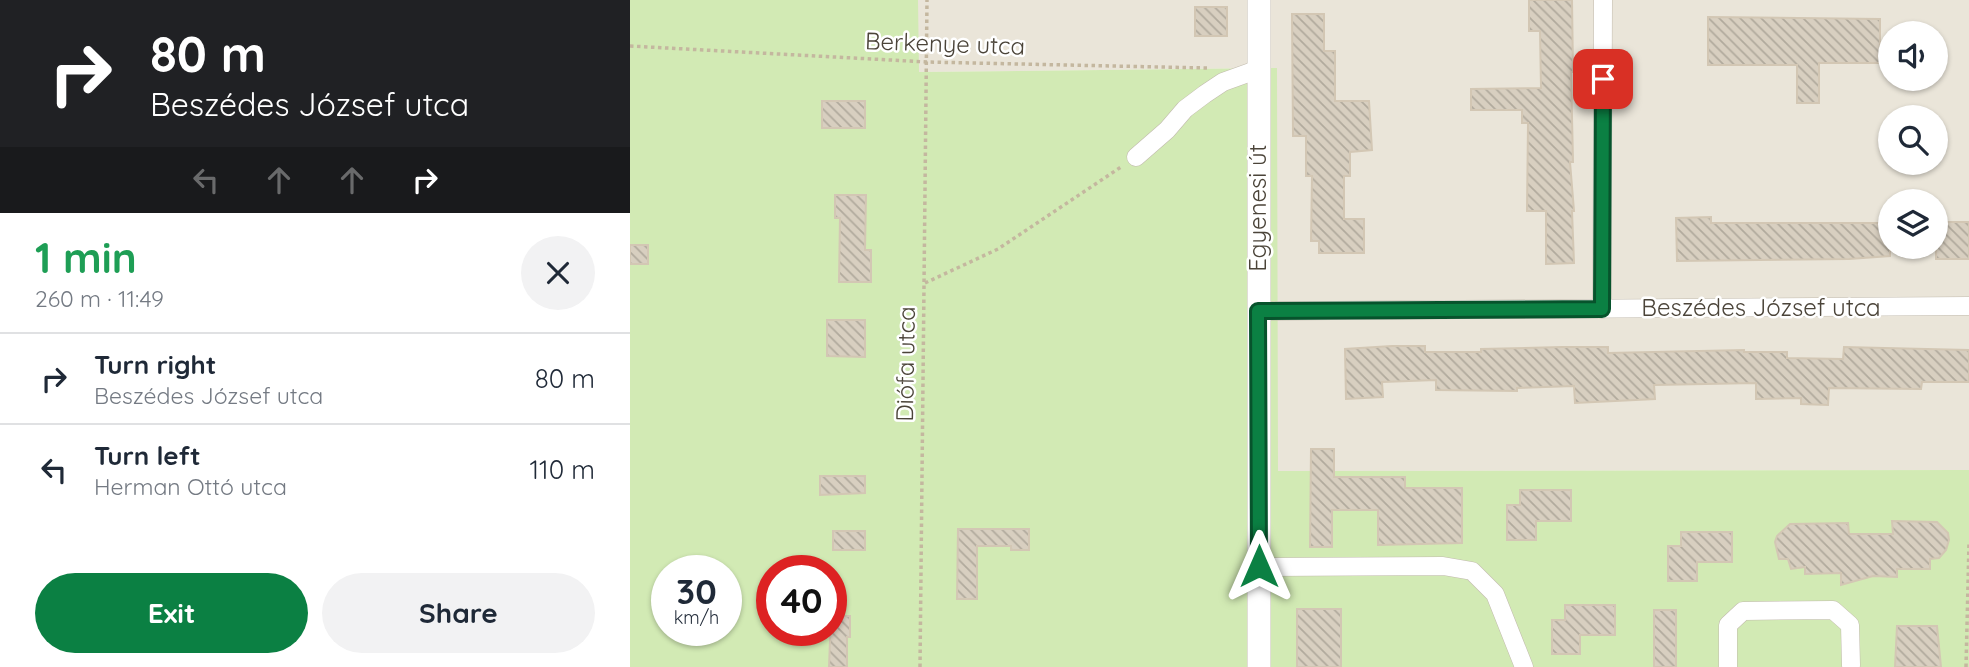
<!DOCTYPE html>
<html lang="en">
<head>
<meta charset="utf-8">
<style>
	body { margin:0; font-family:Quicksand,sans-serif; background:#f2f2f3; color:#1f2937; height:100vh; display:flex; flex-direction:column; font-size:26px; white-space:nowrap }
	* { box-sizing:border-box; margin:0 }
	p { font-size:23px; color:#747a83 }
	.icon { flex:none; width:38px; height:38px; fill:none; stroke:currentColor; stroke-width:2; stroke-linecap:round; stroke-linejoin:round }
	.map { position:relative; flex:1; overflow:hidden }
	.details { display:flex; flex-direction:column; background:#fff; width:630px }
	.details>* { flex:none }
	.guide { background:#202124; color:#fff; overflow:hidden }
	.controls { position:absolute; left:1248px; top:21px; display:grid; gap:14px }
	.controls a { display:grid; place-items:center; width:70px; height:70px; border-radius:50%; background:#fff; box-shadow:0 2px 5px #0004; font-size:35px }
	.speed { position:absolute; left:21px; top:555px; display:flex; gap:14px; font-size:35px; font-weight:700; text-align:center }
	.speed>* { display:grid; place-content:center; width:91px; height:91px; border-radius:50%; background:#fff; box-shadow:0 2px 5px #0004; line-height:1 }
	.speed small { font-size:18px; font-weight:400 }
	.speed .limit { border:10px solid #d22; background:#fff; color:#111 }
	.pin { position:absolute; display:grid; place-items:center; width:60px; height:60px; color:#fff; margin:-30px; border-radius:14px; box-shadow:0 4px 10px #0006 }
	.me { position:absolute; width:77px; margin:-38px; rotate:0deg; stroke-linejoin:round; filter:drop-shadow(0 0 5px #0008) }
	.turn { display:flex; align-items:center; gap:24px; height:147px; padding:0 35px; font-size:32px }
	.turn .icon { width:91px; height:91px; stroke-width:2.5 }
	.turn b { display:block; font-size:49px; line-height:60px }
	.lanes { display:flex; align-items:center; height:66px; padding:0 35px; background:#0003; justify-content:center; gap:35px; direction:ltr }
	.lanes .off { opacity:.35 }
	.round { display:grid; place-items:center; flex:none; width:74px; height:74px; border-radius:37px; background:#f2f2f3 }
	.headline { display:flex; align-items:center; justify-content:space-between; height:119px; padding:0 35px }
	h1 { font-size:42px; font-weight:800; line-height:52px; color:#1e9e55 }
	.primary-button { display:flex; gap:14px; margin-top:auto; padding:14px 35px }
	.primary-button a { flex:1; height:80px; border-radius:42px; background:#0b8043; color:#fff; font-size:28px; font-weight:800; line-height:80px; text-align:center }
	.primary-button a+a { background:#f2f2f3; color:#1f2937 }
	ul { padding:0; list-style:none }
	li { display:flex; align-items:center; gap:21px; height:91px; padding:0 35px; border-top:2px solid #e0e1e3 }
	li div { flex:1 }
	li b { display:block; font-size:26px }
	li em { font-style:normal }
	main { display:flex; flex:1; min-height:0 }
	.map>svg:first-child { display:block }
</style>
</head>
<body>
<main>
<section class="details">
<div class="guide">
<div class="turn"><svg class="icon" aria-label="right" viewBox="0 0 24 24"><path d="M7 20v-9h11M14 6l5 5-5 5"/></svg><div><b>80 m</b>Beszédes József utca</div></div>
<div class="lanes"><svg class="icon off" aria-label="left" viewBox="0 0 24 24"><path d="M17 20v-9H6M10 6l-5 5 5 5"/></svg><svg class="icon off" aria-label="ahead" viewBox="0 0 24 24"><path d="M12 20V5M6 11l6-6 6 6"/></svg><svg class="icon off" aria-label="ahead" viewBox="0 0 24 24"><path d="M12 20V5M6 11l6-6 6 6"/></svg><svg class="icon" aria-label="right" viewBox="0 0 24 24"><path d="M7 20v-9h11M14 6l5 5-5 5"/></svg></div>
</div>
<div class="headline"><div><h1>1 min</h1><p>260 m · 11:49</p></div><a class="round"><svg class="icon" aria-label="close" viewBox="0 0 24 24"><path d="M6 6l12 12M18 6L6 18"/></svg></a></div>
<ul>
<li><svg class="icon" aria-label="right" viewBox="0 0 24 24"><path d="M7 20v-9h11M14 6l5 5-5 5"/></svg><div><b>Turn right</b><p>Beszédes József utca</p></div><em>80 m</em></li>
<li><svg class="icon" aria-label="left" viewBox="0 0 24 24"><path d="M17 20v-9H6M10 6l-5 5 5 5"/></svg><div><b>Turn left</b><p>Herman Ottó utca</p></div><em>110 m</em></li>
</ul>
<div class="primary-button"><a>Exit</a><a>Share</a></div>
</section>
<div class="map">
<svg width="1339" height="667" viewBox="0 0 1339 667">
	<defs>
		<pattern id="building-back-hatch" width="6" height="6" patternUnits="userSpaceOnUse" patternTransform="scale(1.75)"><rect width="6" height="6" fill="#d8cfc0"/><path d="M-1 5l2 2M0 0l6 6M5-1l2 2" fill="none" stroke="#b1aa9d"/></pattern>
	</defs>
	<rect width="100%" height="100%" fill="#f6f3eb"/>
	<path fill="#eae5d9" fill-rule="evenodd" d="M 288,0 L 1339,0 L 1339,470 L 647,471 L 647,68 L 288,72 ZM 1260,33 L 1306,33 L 1306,79 L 1260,79 ZM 1260,117 L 1306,117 L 1306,163 L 1260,163 ZM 1260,201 L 1306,201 L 1306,247 L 1260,247 Z"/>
	<path fill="#d2eab4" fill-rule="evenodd" d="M 0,0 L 288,0 L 289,72 L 647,68 L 648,471 L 1339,470 L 1339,667 L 0,667 ZM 37,570 L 96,570 L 96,630 L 37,630 ZM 142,570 L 201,570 L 201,630 L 142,630 Z"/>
	<g fill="url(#building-back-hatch)" stroke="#d3c7b4" stroke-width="2">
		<polygon points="899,0 942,0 943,72 941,72 943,162 940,162 944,211 942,211 944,263 916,264 916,211 897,211 898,123 892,123 892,110 841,110 841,89 911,88 910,31 899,31"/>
		<rect x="565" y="7" width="32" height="29"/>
		<polygon points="662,14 694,14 694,51 705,51 705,101 739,101 742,150 720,152 720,176 714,176 714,219 734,219 734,253 689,253 689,241 681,241 682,176 676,176 676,136 663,136"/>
		<polygon points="1078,17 1250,19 1250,63 1189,63 1189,103 1167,103 1167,65 1078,65"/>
		<rect x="192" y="101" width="43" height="27"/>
		<polygon points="205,195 236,195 235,250 241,250 241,282 209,282 210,218 205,218"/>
		<polygon points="1081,217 1081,223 1260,223 1260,256 1219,259 1047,261 1046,218"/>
		<rect x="1306" y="222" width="33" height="37"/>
		<rect x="0" y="245" width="18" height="19"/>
		<polygon points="197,320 235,320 235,357 197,356"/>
		<polygon points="762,346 795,346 795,352 851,352 851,349 932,347 978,347 978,353 1114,350 1114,352 1157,352 1157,358 1213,359 1214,347 1339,350 1339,382 1292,382 1291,389 1199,388 1198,405 1171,404 1171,398 1126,399 1126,383 1024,385 1025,399 945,403 944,386 887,388 887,391 806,390 806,380 752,382 753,397 716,399 715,349"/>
		<polygon points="681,449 704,449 704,477 775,477 775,488 832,488 832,543 748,545 748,510 702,510 702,547 680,547"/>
		<polygon points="190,476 235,476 235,493 190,495"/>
		<polygon points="890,490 941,490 941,521 906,521 906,540 877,540 877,505 890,505"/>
		<polygon points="1262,521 1307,522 1318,533 1319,540 1316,550 1309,558 1300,559 1300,569 1267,569 1267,577 1243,576 1211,585 1211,573 1175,574 1175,567 1161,569 1158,559 1149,559 1145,542 1147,536 1160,524 1218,523 1219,534 1263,534"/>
		<polygon points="328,529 399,529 399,550 381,550 381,546 347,546 347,599 327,599"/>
		<rect x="203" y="531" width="32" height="19"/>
		<polygon points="1051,532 1102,532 1102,562 1067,562 1067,581 1038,581 1038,546 1051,546"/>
		<polygon points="935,605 985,605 985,635 950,635 950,654 922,654 922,620 935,620"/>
		<rect x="667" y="609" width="44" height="58"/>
		<rect x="1024" y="610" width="22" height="57"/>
		<polygon points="201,616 220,616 220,637 217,637 217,667 199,667"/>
		<polygon points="1267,626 1307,626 1311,667 1265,667"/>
	</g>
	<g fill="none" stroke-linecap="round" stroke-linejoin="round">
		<g stroke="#c2bbae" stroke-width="19">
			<g id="minor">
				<polyline points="506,157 537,130 555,109 575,94 593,82 629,69"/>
				<polyline points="972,309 973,0"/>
				<polyline points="628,311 1339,306"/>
				<polyline points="629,567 813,566 842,571 865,594 894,667"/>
				<polyline points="1098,667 1098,625 1113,611 1203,610 1220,625 1221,665"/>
			</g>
		</g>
		<g stroke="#c2bbae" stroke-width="24">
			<polyline id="tertiary" points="629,667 629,0"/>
		</g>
		<g stroke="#c4b79f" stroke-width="3.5" stroke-dasharray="3.5 3.5" stroke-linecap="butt">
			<polyline points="0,46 297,62 577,68"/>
			<polyline points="295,283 368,249 491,167"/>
			<polyline points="290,667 297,0"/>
			<polyline points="1336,667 1339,543"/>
		</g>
		<use href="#minor" stroke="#fff" stroke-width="18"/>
		<use href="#tertiary" stroke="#fff" stroke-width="23"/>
	</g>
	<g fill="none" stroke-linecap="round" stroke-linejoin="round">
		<g stroke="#07532c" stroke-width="18">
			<polyline id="route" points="629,566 628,311 972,309 973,79"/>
		</g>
		<use href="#route" stroke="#0b8043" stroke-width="12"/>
	</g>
	<g text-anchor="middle" stroke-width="5" stroke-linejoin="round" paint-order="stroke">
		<g font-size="24" fill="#4b4439" stroke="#fff">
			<text transform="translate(315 44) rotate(2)" y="8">Berkenye utca</text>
			<text transform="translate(628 208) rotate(-90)" y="8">Egyenesi út</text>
			<text x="1131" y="316">Beszédes József utca</text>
			<text transform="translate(276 364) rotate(-89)" y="8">Diófa utca</text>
		</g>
	</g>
</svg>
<div class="controls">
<a><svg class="icon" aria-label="sound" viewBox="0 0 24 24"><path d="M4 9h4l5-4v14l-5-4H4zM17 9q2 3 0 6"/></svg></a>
<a><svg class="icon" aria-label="search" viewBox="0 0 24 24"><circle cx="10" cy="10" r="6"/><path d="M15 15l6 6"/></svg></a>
<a><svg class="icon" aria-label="layers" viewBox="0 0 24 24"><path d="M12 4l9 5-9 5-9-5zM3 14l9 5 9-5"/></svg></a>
</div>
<div class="speed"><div>30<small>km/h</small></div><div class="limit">40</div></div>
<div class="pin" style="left:973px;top:79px;background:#d93025"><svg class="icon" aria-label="arrive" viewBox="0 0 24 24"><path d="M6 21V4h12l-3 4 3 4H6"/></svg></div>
<svg class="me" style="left:629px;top:566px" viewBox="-20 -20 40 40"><path d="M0-17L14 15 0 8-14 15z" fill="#0b8043" stroke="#fff" stroke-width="4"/></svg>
</div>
</main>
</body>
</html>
